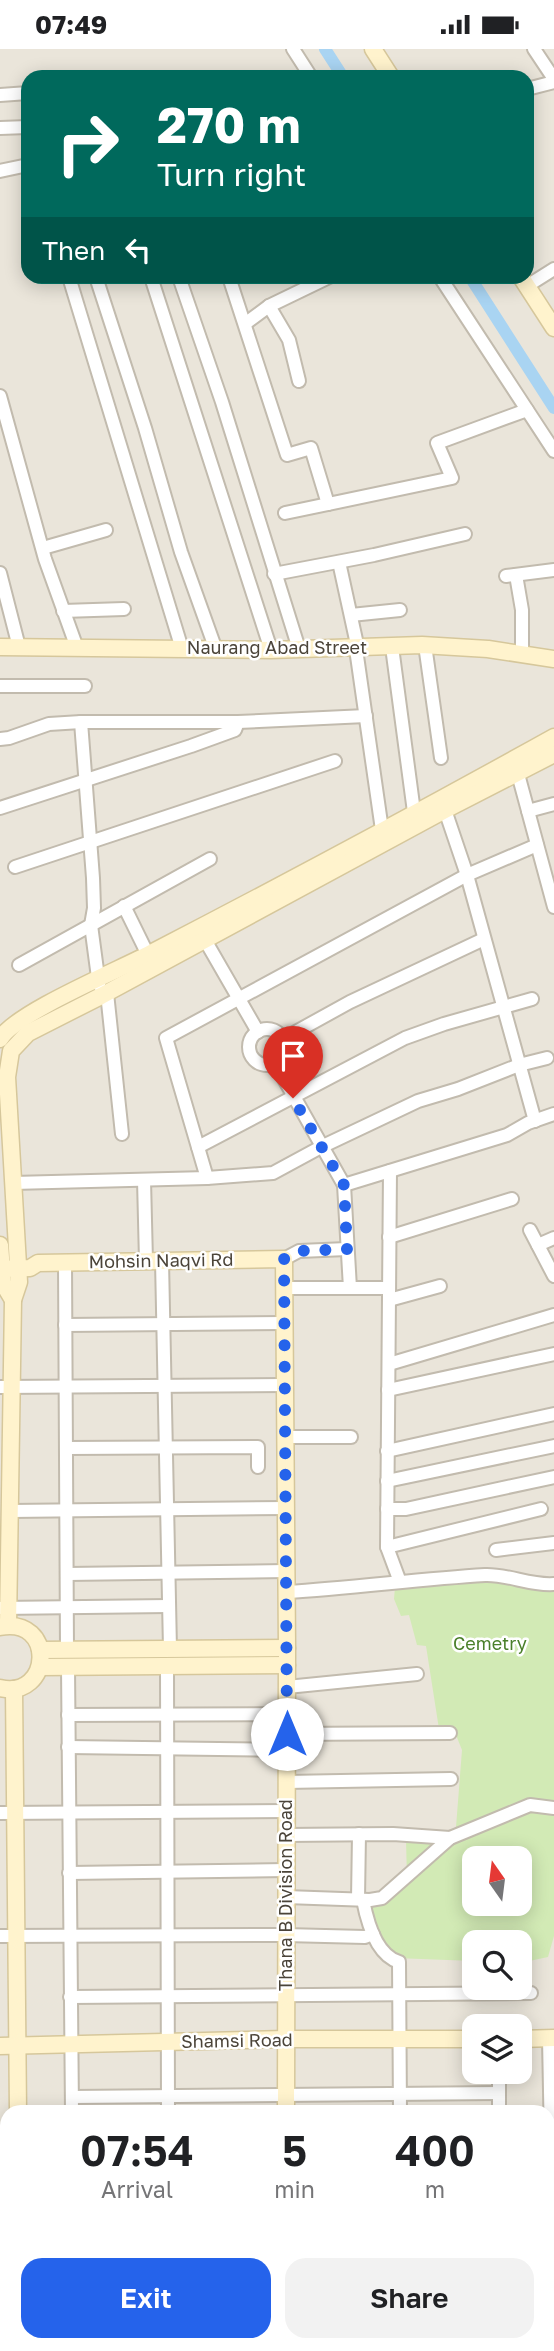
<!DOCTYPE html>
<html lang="en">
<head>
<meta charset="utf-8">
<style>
	body { margin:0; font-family:"Golos Text",sans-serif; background:#f2f2f2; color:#202124; height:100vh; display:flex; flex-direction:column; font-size:26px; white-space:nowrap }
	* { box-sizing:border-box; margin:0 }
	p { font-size:23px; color:#757577 }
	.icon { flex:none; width:38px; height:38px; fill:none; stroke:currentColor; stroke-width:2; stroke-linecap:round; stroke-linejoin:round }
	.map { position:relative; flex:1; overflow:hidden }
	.panel { position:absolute; left:0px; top:2056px; width:555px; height:247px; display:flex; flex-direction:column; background:#fff; border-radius:21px 21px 0 0; box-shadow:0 4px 18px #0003 }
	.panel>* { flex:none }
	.guide { position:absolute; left:21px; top:21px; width:513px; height:214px; border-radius:21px; box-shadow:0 4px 18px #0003; background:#00695c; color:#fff; overflow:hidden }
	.needle { width:46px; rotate:346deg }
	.buttons { position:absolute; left:462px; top:1797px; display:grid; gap:14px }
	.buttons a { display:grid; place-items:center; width:70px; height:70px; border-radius:14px; background:#fff; box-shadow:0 4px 18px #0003; font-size:35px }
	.pin { position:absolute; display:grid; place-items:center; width:60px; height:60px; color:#fff; margin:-72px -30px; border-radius:50% 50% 50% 0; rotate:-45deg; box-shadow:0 0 7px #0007 }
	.pin .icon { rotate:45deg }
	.me { position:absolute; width:77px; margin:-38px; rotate:0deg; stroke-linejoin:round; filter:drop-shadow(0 0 5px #0008) }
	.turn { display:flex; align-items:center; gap:24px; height:147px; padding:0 21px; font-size:32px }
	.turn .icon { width:91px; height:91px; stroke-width:2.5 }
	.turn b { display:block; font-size:49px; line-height:60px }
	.then { display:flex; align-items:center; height:66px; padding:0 21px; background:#0003; gap:14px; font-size:26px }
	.eta { display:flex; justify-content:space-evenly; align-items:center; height:119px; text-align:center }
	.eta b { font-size:42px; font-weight:600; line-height:49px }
	.cta { display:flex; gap:14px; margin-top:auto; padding:14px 21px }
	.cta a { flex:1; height:80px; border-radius:21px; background:#2563eb; color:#fff; font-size:28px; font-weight:600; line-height:80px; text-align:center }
	.cta a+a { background:#f2f2f2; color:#202124 }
	.status { display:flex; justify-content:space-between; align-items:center; height:49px; padding:0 35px; background:#fff; direction:ltr }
	.status svg { height:19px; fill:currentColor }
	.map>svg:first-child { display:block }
</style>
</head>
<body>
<div class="status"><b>07:49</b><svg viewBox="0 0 49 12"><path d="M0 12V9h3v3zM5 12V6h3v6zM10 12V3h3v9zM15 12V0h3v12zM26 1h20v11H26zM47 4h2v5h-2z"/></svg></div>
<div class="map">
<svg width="554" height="2302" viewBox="0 0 554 2302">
	<rect width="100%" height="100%" fill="#f6f3ec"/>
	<path fill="#eae5da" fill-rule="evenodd" d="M 0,0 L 554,0 L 554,2302 L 0,2302 ZM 28,28 L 527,28 L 527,228 L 28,228 ZM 474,1810 L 520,1810 L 520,1855 L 474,1855 ZM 474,1894 L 520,1894 L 520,1939 L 474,1939 ZM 474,1978 L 520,1978 L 520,2023 L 474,2023 ZM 7,2063 L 548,2063 L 548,2296 L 7,2296 Z"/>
	<path fill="#d2eab5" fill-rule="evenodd" d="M 488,1530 L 554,1539 L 554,1887 L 548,1908 L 520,1914 L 520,1894 L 474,1894 L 474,1912 L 395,1909 L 376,1877 L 371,1858 L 388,1848 L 407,1831 L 406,1790 L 455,1791 L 462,1701 L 454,1681 L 439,1680 L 426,1597 L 417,1596 L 409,1566 L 401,1567 L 394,1550 L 395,1538 ZM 474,1810 L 520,1810 L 520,1855 L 474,1855 Z"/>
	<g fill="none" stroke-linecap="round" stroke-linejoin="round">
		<g stroke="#a9d4f2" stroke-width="12">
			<polyline points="325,0 343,28"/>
			<polyline points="470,228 554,359"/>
		</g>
		<g stroke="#c2bbae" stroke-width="16">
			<g id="street">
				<polyline points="293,0 311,28"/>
				<polyline points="534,0 554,30"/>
				<polyline points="527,40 554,33"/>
				<polyline points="0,46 28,44"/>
				<polyline points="0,79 28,78"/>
				<polyline points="0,122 28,116"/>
				<polyline points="69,228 182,600"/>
				<polyline points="96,228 145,379 181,503 216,601"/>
				<polyline points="151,228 271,601"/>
				<polyline points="179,228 222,353 299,600"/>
				<polyline points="229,228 287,406 311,399 328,455"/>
				<polyline points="440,228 554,402"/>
				<polyline points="527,237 554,220"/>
				<polyline points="269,257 289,291 299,332"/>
				<polyline points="246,274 269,257 329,228"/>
				<polyline points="0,347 45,510 77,599"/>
				<polyline points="285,464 452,429 437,394 527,361"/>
				<polyline points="43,499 106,481"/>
				<polyline points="339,513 358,600"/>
				<polyline points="0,524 19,598"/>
				<polyline points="274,525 374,506 465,485"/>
				<polyline points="516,526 522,561 522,604"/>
				<polyline points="506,527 554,521"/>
				<polyline points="63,562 124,560"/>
				<polyline points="351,566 400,561"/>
				<polyline points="425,596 441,709"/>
				<polyline points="392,598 414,763"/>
				<polyline points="356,600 382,781"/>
				<polyline points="0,637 85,637"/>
				<polyline points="81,673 93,829 94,859 91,876 99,936"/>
				<polyline points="0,690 9,689 49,675 81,673 238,673 366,667"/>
				<polyline points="518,725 554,858"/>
				<polyline points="0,759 191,697 235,681 238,673"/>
				<polyline points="445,761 467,826 535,1072"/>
				<polyline points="528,762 554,755"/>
				<polyline points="15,818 335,712"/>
				<polyline points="124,857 151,912"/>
				<polyline points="205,891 258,983"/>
				<polyline points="19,916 210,810"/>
				<polyline points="107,944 122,1085"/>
				<circle cx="267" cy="998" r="18"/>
				<polyline points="283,990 350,953 484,890"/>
				<polyline points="275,1014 344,1136 350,1239"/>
				<polyline points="198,1098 405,989 444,975 532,950"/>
				<polyline points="390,1122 387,1498 400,1533"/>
				<polyline points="207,1129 166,989 467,826 537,796"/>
				<polyline points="144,1131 146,1212"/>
				<polyline points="13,1134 207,1129 273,1124 321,1098 418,1052 458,1040 519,1016 547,1009"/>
				<polyline points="344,1136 507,1086 528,1074 554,1065"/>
				<polyline points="530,1181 554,1227"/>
				<polyline points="389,1188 512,1150"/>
				<polyline points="538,1196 554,1189"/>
				<polyline points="284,1210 299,1202 347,1200"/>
				<polyline points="162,1212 170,1600"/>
				<polyline points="65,1214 67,1600"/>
				<polyline points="284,1239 389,1239"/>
				<polyline points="389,1251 440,1237"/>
				<polyline points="65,1276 284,1274"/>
				<polyline points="389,1315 554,1266"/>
				<polyline points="0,1338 285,1336"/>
				<polyline points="388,1341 554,1305"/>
				<polyline points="285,1388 351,1388"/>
				<polyline points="66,1399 258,1398 258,1418"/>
				<polyline points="387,1402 554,1365"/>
				<polyline points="387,1432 554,1397"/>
				<polyline points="387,1460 406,1460 554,1428"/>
				<polyline points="10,1462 286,1459"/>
				<polyline points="387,1498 541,1460"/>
				<polyline points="496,1501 554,1494"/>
				<polyline points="67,1525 286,1522"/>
				<path d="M 287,1543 C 353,1539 419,1530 485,1526 C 508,1525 531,1537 554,1535"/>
				<polyline points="0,1559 169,1557"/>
				<polyline points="167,1617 168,2063"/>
				<polyline points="68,1618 72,2063"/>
				<polyline points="287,1638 417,1625"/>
				<polyline points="68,1666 287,1665"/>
				<polyline points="287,1685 450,1684"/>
				<polyline points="68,1698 286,1701"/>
				<polyline points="286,1733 451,1730"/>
				<polyline points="0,1764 286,1762"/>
				<polyline points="286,1786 393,1785 450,1789 530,1756 554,1759"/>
				<polyline points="69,1824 286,1821"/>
				<polyline points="286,1848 370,1851 382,1849 450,1789"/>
				<polyline points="358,1850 359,1785"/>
				<path d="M 363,1851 C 367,1872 376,1906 399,1913 L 400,2063"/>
				<polyline points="0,1887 285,1886 365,1888 373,1885"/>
				<polyline points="70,1948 531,1944"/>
				<polyline points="549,1990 554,2250"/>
				<polyline points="499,2023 499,2063"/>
				<polyline points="72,2048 499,2044"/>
				<polyline points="0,2111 7,2111"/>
				<polyline points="0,2233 7,2233"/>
				<polyline points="0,2296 22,2296"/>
				<polyline points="171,2296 171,2302"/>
				<polyline points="401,2296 401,2302"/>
				<polyline points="502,2296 502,2302"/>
				<polyline points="74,2302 74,2296"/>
			</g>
		</g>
		<g stroke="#d6c79b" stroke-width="19">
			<g id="secondary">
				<polyline points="373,0 391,28"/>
				<polyline points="521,228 554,279"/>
				<polyline points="0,598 271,601 422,596 488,600 554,610"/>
				<path d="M 0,990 C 15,964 119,921 151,904 C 286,834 421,762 554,688"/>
				<polyline points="0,1196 3,1234 13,1251"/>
				<polyline points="0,1220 30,1219 38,1214 284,1210 287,1599 286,2063"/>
				<polyline points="8,1576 13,1251 19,1233 7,1028 11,1002 28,984 101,947 445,761 554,705"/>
				<path d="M 0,1578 C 56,1567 52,1651 0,1639"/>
				<polyline points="40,1601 287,1599"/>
				<polyline points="40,1618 287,1616"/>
				<polyline points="14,1640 18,2063"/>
				<polyline points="520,1990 554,1989"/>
				<polyline points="0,1997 285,1990 474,1990"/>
				<polyline points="22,2296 22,2302"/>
				<polyline points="291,2296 291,2302"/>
			</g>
		</g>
		<use href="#street" stroke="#fff" stroke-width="12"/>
		<use href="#secondary" stroke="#fff3cd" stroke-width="16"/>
	</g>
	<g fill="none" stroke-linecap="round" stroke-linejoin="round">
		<polyline stroke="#2563eb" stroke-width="12" stroke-dasharray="0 21.6" points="287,1685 284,1210 299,1202 347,1200 344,1136 293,1049"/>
	</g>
	<g text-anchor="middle" stroke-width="5" stroke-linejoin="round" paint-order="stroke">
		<g font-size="18" fill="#4b4439" stroke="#fff">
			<text x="277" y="605">Naurang Abad Street</text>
			<text transform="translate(161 1212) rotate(-1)" y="6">Mohsin Naqvi Rd</text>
			<text transform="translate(286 1846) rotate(-90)" y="6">Thana B Division Road</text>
			<text transform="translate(237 1992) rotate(-1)" y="6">Shamsi Road</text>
		</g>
		<g font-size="18" fill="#4a7f2a" stroke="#fff">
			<text x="490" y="1601">Cemetry</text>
		</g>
	</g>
</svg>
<div class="buttons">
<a><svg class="needle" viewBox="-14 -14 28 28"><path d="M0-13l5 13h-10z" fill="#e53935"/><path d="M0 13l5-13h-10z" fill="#757577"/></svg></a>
<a><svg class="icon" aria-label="search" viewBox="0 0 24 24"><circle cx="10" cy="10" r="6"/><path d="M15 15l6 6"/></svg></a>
<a><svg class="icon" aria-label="layers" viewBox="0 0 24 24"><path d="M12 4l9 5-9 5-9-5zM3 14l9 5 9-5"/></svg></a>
</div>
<div class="pin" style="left:293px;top:1049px;background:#d93025"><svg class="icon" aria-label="arrive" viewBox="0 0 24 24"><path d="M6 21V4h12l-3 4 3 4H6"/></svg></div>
<svg class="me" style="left:287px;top:1685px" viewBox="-20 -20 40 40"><circle r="19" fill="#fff"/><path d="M0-13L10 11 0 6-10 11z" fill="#2563eb"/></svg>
<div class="guide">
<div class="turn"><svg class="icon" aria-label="right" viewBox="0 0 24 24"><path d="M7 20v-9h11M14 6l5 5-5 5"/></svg><div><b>270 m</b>Turn right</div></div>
<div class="then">Then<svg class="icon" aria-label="left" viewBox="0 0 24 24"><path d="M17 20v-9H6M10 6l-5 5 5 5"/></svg></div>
</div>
<section class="panel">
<div class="eta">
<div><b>07:54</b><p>Arrival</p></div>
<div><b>5</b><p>min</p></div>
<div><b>400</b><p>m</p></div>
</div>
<div class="cta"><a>Exit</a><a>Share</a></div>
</section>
</div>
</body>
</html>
